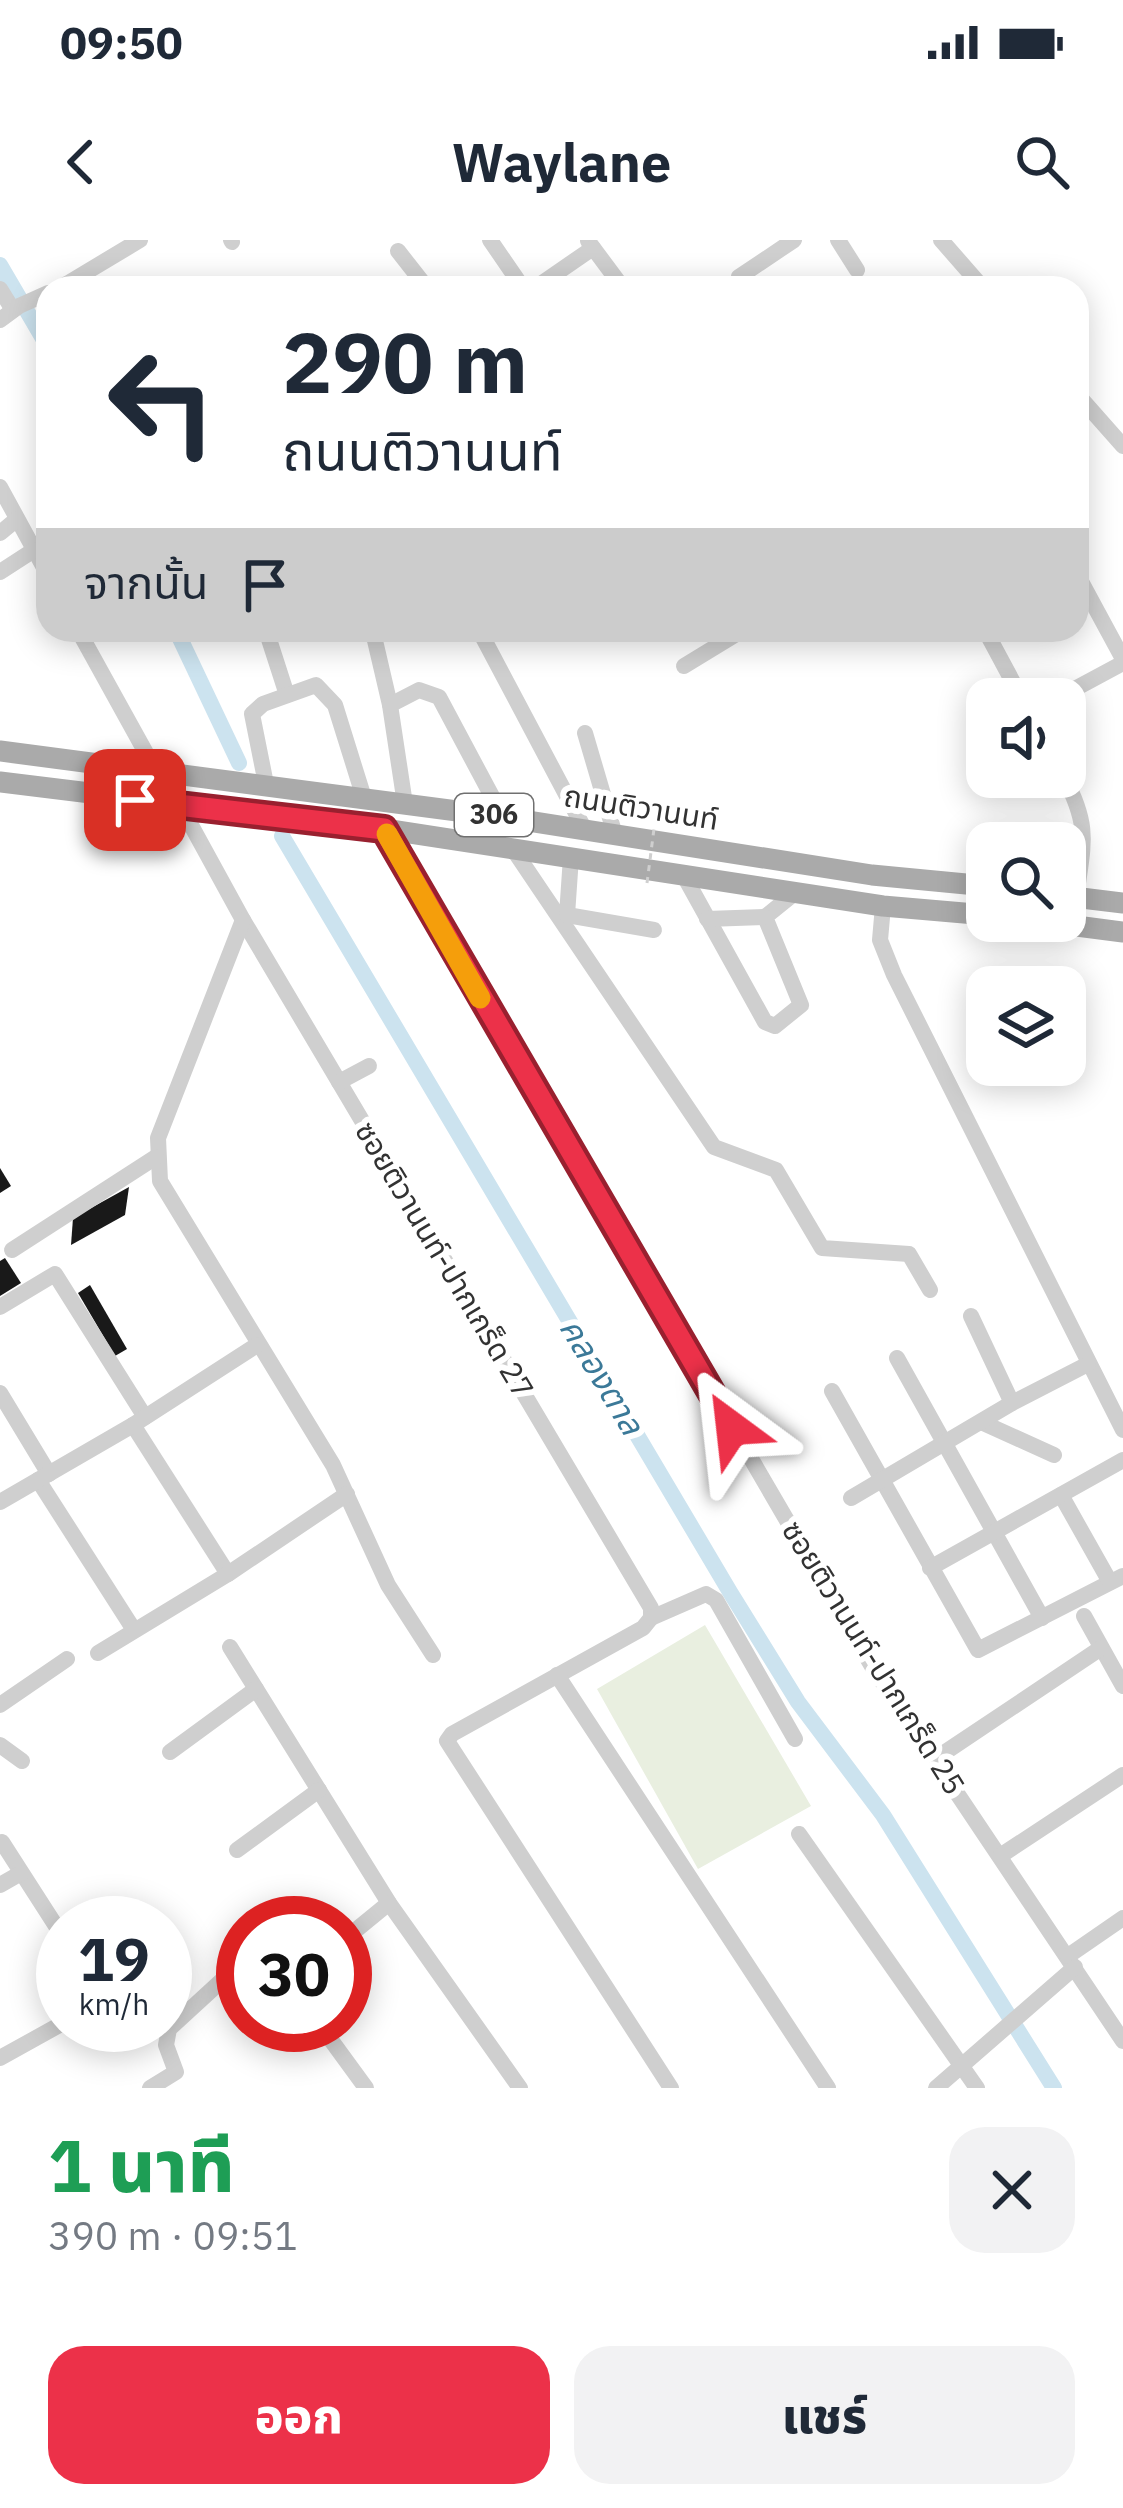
<!DOCTYPE html>
<html lang="th">
<head>
<meta charset="utf-8">
<style>
	body { margin:0; font-family:"IBM Plex Sans","Noto Sans Thai",sans-serif; background:#f2f2f3; color:#1f2937; height:100vh; display:flex; flex-direction:column; font-size:45px; white-space:nowrap }
	* { box-sizing:border-box; margin:0 }
	p { font-size:39px; color:#747a83 }
	.icon { flex:none; width:66px; height:66px; fill:none; stroke:currentColor; stroke-width:2; stroke-linecap:round; stroke-linejoin:round }
	.map { position:relative; height:1848px; overflow:hidden }
	.panel { display:flex; flex-direction:column; background:#fff; flex:1 }
	.panel>* { flex:none }
	.hud { position:absolute; left:36px; top:36px; width:1053px; height:366px; border-radius:36px; box-shadow:0 6px 30px #0003; background:#fff; color:#1f2937; overflow:hidden }
	.buttons { position:absolute; left:966px; top:438px; display:grid; gap:24px }
	.buttons a { display:grid; place-items:center; width:120px; height:120px; border-radius:24px; background:#fff; box-shadow:0 6px 30px #0003; font-size:60px }
	.speed { position:absolute; left:36px; top:1656px; display:flex; gap:24px; font-size:60px; font-weight:700; text-align:center }
	.speed>* { display:grid; place-content:center; width:156px; height:156px; border-radius:50%; background:#fff; box-shadow:0 6px 30px #0003; line-height:1 }
	.speed small { font-size:30px; font-weight:400 }
	.speed .limit { border:18px solid #d22; background:#fff; color:#111 }
	.pin { position:absolute; display:grid; place-items:center; width:102px; height:102px; color:#fff; margin:-51px; border-radius:24px; box-shadow:0 6px 18px #0006 }
	.me { position:absolute; width:132px; margin:-66px; rotate:330deg; stroke-linejoin:round; filter:drop-shadow(0 0 9px #0008) }
	.turn { display:flex; align-items:center; gap:42px; height:252px; padding:0 48px; font-size:54px }
	.turn .icon { width:156px; height:156px; stroke-width:2.5 }
	.turn b { display:block; font-size:84px; line-height:102px }
	.then { display:flex; align-items:center; height:114px; padding:0 48px; background:#0003; gap:24px; font-size:45px }
	.round { display:grid; place-items:center; flex:none; width:126px; height:126px; border-radius:36px; background:#f2f2f3 }
	.headline { display:flex; align-items:center; justify-content:space-between; height:204px; padding:0 48px }
	h1 { font-size:72px; font-weight:800; line-height:90px; color:#1e9e55 }
	.cta { display:flex; gap:24px; margin-top:auto; padding:24px 48px }
	.cta a { flex:1; height:138px; border-radius:36px; background:#ec3149; color:#fff; font-size:48px; font-weight:800; line-height:138px; text-align:center }
	.cta a+a { background:#f2f2f3; color:#1f2937 }
	.status { display:flex; justify-content:space-between; align-items:center; height:84px; padding:0 60px; background:#fff; direction:ltr }
	.status svg { height:33px; fill:currentColor }
	header { display:flex; justify-content:space-between; align-items:center; height:156px; padding:0 48px; background:#fff; font-size:54px; font-weight:800 }
	.map>svg:first-child { display:block }
</style>
</head>
<body>
<div class="status"><b>09:50</b><svg viewBox="0 0 49 12"><path d="M0 12V9h3v3zM5 12V6h3v6zM10 12V3h3v9zM15 12V0h3v12zM26 1h20v11H26zM47 4h2v5h-2z"/></svg></div>
<header><svg class="icon" aria-label="back" viewBox="0 0 24 24"><path d="M15 5l-7 7 7 7"/></svg>Waylane<svg class="icon" aria-label="search" viewBox="0 0 24 24"><circle cx="10" cy="10" r="6"/><path d="M15 15l6 6"/></svg></header>
<div class="map">
<svg width="1123" height="1848" viewBox="0 0 1123 1848">
	<rect width="100%" height="100%" fill="#fff"/>
	<polygon fill="#e9efe0" points="705,1385 811,1566 698,1629 597,1449"/>
	<g fill="none" stroke-linecap="round" stroke-linejoin="round">
		<g stroke="#cce3ef" stroke-width="16">
			<polyline points="0,25 48,107"/>
			<polyline points="176,390 239,523"/>
			<polyline points="282,596 730,1352 798,1462 883,1575 1054,1848"/>
		</g>
	</g>
	<g fill="#191919">
		<polygon points="0,928 11,946 0,953"/>
		<polygon points="129,947 125,975 71,1005 73,978"/>
		<polygon points="5,1018 21,1043 0,1056 0,1021"/>
		<polygon points="90,1045 127,1109 115,1116 78,1053"/>
	</g>
	<g fill="none" stroke-linecap="round" stroke-linejoin="round">
		<polyline stroke="#cfcfcf" stroke-width="3" stroke-dasharray="6 6" stroke-linecap="butt" points="649,576 666,579 662,583"/>
		<g stroke="#cfcfcf" stroke-width="16">
			<polyline points="231,0 232,2"/>
			<polyline points="490,0 523,48"/>
			<polyline points="838,0 857,30"/>
			<polyline points="941,0 983,48"/>
			<polyline points="588,1 623,48"/>
			<polyline points="398,11 427,48"/>
			<polyline points="60,48 140,0"/>
			<polyline points="535,48 593,8"/>
			<polyline points="741,48 739,37 794,0"/>
			<polyline points="0,49 13,70"/>
			<polyline points="0,80 19,66 48,53"/>
			<polyline points="1077,154 1123,206"/>
			<polyline points="0,247 48,335"/>
			<polyline points="0,293 17,279"/>
			<polyline points="0,332 34,310"/>
			<polyline points="1077,334 1123,419"/>
			<polyline points="78,390 156,531"/>
			<polyline points="266,390 287,455"/>
			<polyline points="479,390 586,592"/>
			<polyline points="985,390 1022,459"/>
			<polyline points="373,392 390,465"/>
			<polyline points="684,426 743,390"/>
			<polyline points="1056,459 1123,423"/>
			<polyline points="585,493 615,595"/>
			<path d="M 1064,537 C 1091,588 1083,603 1076,658"/>
			<polyline points="266,544 252,474 263,464 316,445 335,465 364,558"/>
			<polyline points="405,564 390,465 419,450 439,457 503,577"/>
			<polyline points="180,565 243,680 651,1368 651,1378 643,1388 452,1494 447,1501 671,1848"/>
			<polyline points="384,589 873,1428 1123,1801"/>
			<polyline points="513,609 714,907 776,930 822,1008 909,1014 930,1050"/>
			<polyline points="571,617 567,675 654,690"/>
			<polyline points="683,634 765,782 775,786 801,765 765,677 796,652"/>
			<polyline points="883,666 880,700 894,735 1123,1190"/>
			<polyline points="707,679 765,677"/>
			<polyline points="243,680 158,898 160,941 333,1225 388,1345 433,1415"/>
			<polyline points="339,842 369,826"/>
			<polyline points="12,1010 156,917"/>
			<polyline points="0,1067 55,1034 145,1177"/>
			<polyline points="971,1076 1012,1163"/>
			<polyline points="897,1118 1042,1378"/>
			<polyline points="832,1151 978,1410 1123,1336"/>
			<polyline points="0,1153 49,1234"/>
			<polyline points="981,1182 1054,1215"/>
			<polyline points="133,1185 228,1334"/>
			<polyline points="38,1240 134,1390"/>
			<polyline points="1061,1255 1110,1342"/>
			<polyline points="851,1258 1012,1163 1088,1124"/>
			<polyline points="0,1262 133,1185 257,1105"/>
			<polyline points="930,1328 1123,1220"/>
			<polyline points="1084,1376 1123,1446"/>
			<polyline points="651,1378 706,1354 716,1360 795,1499"/>
			<polyline points="230,1407 389,1663 520,1848"/>
			<polyline points="98,1413 228,1334 347,1254"/>
			<polyline points="557,1435 828,1848"/>
			<polyline points="0,1465 67,1419"/>
			<polyline points="0,1505 22,1521"/>
			<polyline points="170,1512 256,1449"/>
			<polyline points="935,1519 1101,1408"/>
			<polyline points="799,1594 977,1848"/>
			<polyline points="2,1602 63,1697"/>
			<polyline points="237,1610 319,1550"/>
			<polyline points="1000,1616 1123,1535"/>
			<polyline points="0,1645 21,1633"/>
			<polyline points="345,1699 389,1663"/>
			<polyline points="1068,1716 1123,1678"/>
			<polyline points="320,1785 366,1848"/>
			<polyline points="0,1818 63,1783"/>
			<polyline points="150,1848 176,1832 166,1805 169,1789 243,1721"/>
			<polyline points="936,1848 1075,1727"/>
		</g>
		<g stroke="#aaa" stroke-width="21">
			<polyline points="0,511 503,577 872,635 987,646"/>
			<polyline points="0,542 384,589 883,666 987,675"/>
			<polyline points="1065,656 1123,663"/>
			<polyline points="1038,681 1123,692"/>
		</g>
		<polyline stroke="#cfcfcf" stroke-width="3" stroke-dasharray="6 6" stroke-linecap="butt" points="647,643 655,581"/>
	</g>
	<g fill="none" stroke-linecap="round" stroke-linejoin="round">
		<g stroke="#99202f" stroke-width="30">
			<polyline id="route" points="135,560 384,589 732,1188"/>
		</g>
		<use href="#route" stroke="#ec3149" stroke-width="21"/>
		<polyline stroke="#f59e0b" stroke-width="21" points="387,594 480,758"/>
	</g>
	<g text-anchor="middle" stroke-width="12" stroke-linejoin="round" paint-order="stroke">
		<rect fill="#fff" stroke="#707070" stroke-width="3" x="455" y="554" width="78" height="42" rx="9"/>
		<g font-size="27" font-weight="bold" fill="#323232">
			<text x="494" y="584">306</text>
		</g>
		<g font-size="30" fill="#323232" stroke="#fff">
			<text transform="translate(641 568) rotate(9)" y="10">ถนนติวานนท์</text>
			<text transform="translate(444 1020) rotate(59)" y="10">ซอยติวานนท์-ปากเกร็ด 27</text>
			<text transform="translate(873 1418) rotate(58)" y="10">ซอยติวานนท์-ปากเกร็ด 25</text>
		</g>
		<g font-size="33" font-style="italic" fill="#3b7998" stroke="#fff">
			<text transform="translate(602 1136) rotate(59)" y="12">คลองตาล</text>
		</g>
	</g>
</svg>
<div class="buttons">
<a><svg class="icon" aria-label="sound" viewBox="0 0 24 24"><path d="M4 9h4l5-4v14l-5-4H4zM17 9q2 3 0 6"/></svg></a>
<a><svg class="icon" aria-label="search" viewBox="0 0 24 24"><circle cx="10" cy="10" r="6"/><path d="M15 15l6 6"/></svg></a>
<a><svg class="icon" aria-label="layers" viewBox="0 0 24 24"><path d="M12 4l9 5-9 5-9-5zM3 14l9 5 9-5"/></svg></a>
</div>
<div class="speed"><div>19<small>km/h</small></div><div class="limit">30</div></div>
<div class="pin" style="left:135px;top:560px;background:#d93025"><svg class="icon" aria-label="arrive" viewBox="0 0 24 24"><path d="M6 21V4h12l-3 4 3 4H6"/></svg></div>
<svg class="me" style="left:732px;top:1188px" viewBox="-20 -20 40 40"><path d="M0-17L14 15 0 8-14 15z" fill="#ec3149" stroke="#fff" stroke-width="4"/></svg>
<div class="hud">
<div class="turn"><svg class="icon" aria-label="left" viewBox="0 0 24 24"><path d="M17 20v-9H6M10 6l-5 5 5 5"/></svg><div><b>290 m</b>ถนนติวานนท์</div></div>
<div class="then">จากนั้น<svg class="icon" aria-label="arrive" viewBox="0 0 24 24"><path d="M6 21V4h12l-3 4 3 4H6"/></svg></div>
</div>
</div>
<section class="panel">
<div class="headline"><div><h1>1 นาที</h1><p>390 m · 09:51</p></div><a class="round"><svg class="icon" aria-label="close" viewBox="0 0 24 24"><path d="M6 6l12 12M18 6L6 18"/></svg></a></div>
<div class="cta"><a>ออก</a><a>แชร์</a></div>
</section>
</body>
</html>
